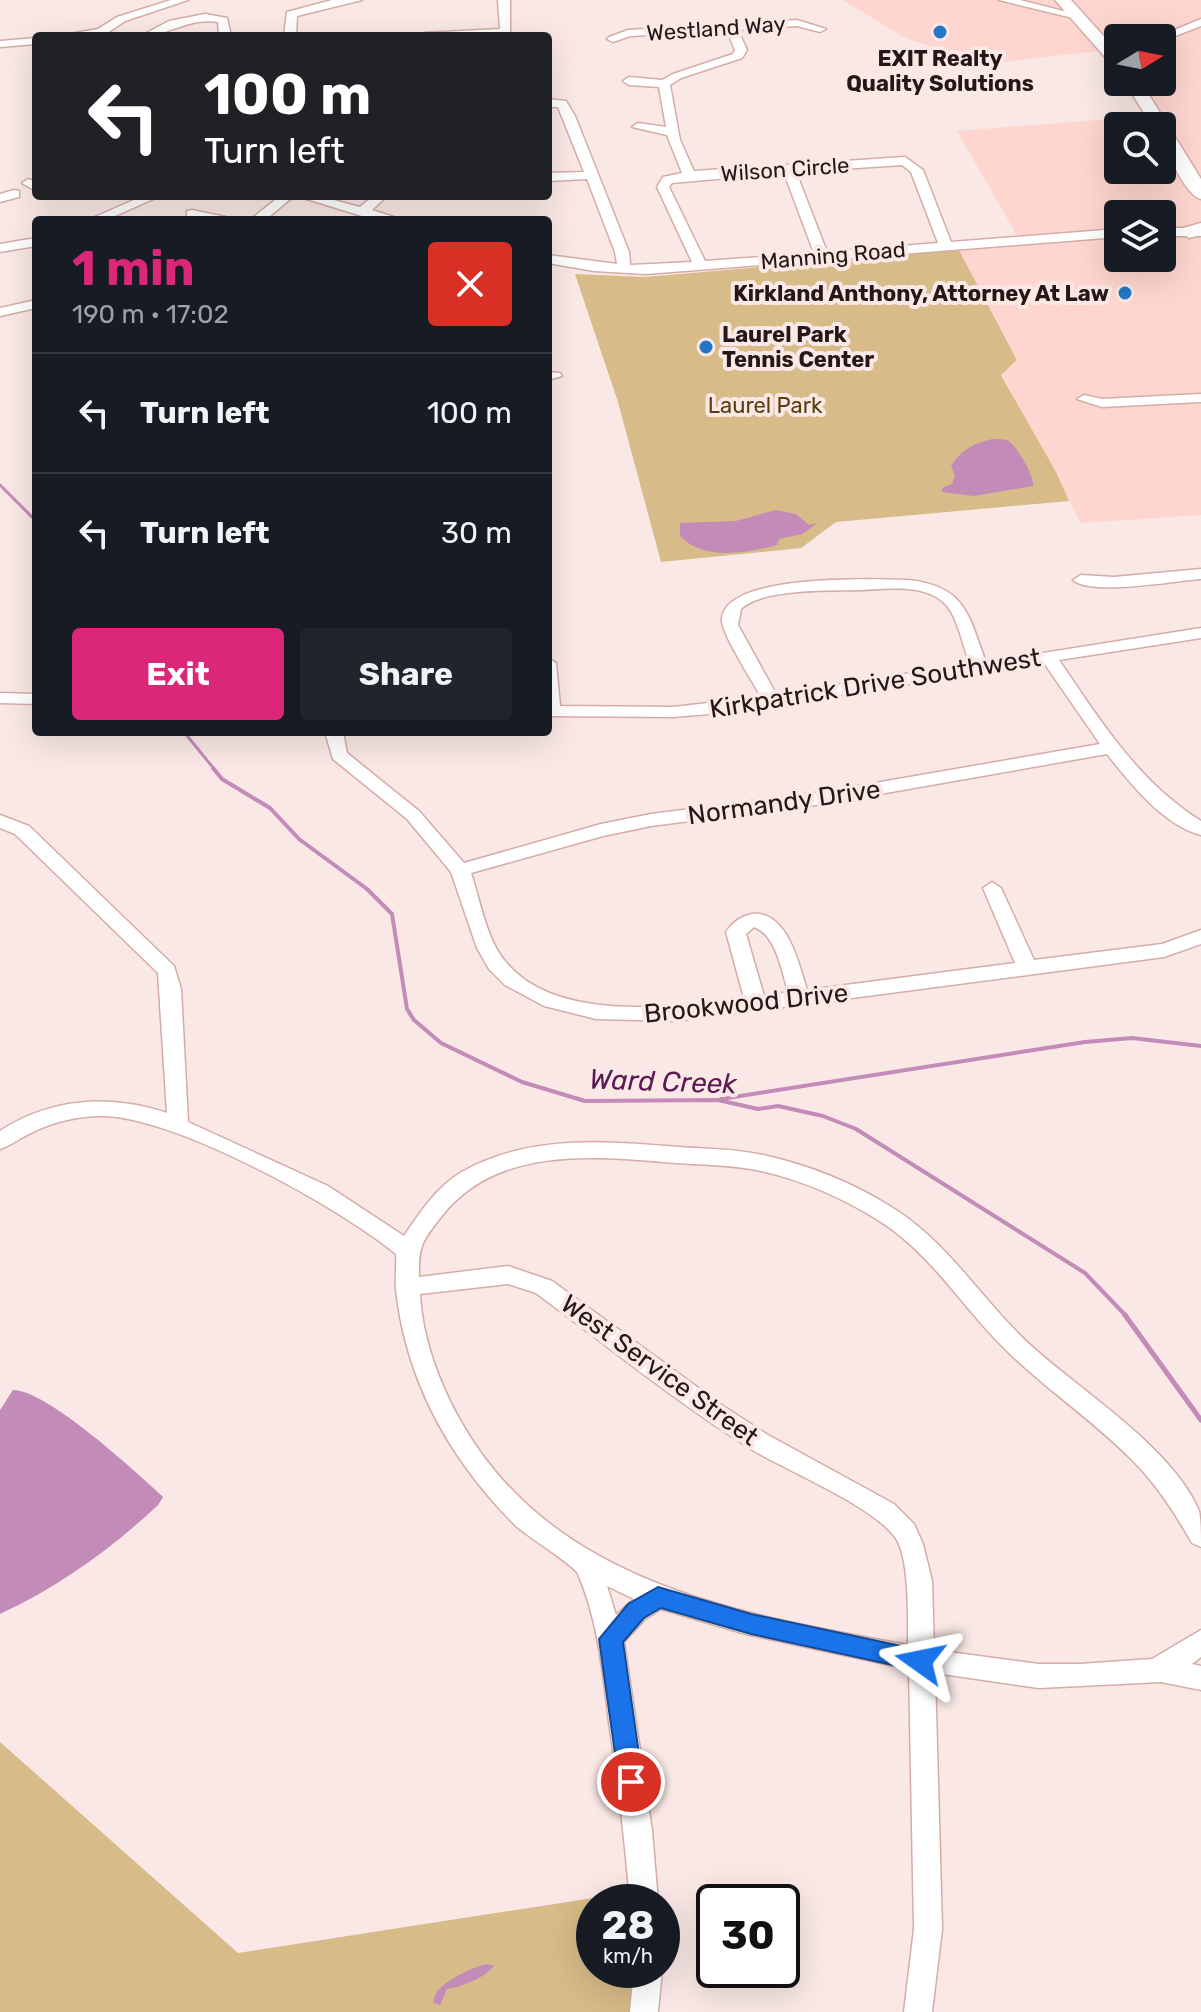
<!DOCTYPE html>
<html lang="en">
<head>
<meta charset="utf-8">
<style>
	body { margin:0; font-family:Rubik,sans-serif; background:#20242c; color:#f1f3f6; height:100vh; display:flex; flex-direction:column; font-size:30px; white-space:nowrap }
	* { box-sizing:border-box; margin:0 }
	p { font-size:26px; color:#9ea1a6 }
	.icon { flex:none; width:44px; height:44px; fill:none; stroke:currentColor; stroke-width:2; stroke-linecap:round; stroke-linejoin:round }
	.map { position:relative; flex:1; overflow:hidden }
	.sheet { position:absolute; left:32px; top:216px; width:520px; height:520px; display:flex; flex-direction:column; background:#171b24; border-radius:8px; box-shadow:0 8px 32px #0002 }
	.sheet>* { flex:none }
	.banner { position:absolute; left:32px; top:32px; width:520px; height:168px; border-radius:8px; box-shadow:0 8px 32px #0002; background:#202124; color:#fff; overflow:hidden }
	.needle { width:52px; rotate:80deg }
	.controls { position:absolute; left:1104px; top:24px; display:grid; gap:16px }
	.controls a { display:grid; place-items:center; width:72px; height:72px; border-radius:8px; background:#171b24; box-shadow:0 8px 32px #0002; font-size:40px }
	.speed { position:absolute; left:576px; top:1884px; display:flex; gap:16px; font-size:40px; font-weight:700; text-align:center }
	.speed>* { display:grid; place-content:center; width:104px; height:104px; border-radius:50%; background:#171b24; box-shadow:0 8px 32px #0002; line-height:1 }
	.speed small { font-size:20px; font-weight:400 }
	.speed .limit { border:4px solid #111; border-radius:12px; background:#fff; color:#111 }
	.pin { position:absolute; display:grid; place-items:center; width:68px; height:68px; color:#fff; margin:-34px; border:4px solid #fff; border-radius:50%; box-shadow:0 2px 8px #0007 }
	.me { position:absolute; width:88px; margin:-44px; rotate:282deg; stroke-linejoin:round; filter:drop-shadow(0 0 6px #0008) }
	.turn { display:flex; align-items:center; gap:28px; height:168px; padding:0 40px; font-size:36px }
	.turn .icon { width:104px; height:104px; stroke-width:2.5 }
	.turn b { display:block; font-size:56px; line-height:68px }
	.round { display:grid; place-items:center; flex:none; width:84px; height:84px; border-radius:8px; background:#20242c }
	.head { display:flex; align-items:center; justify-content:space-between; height:136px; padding:0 40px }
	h1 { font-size:48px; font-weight:700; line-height:60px; color:#db2777 }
	.action { display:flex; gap:16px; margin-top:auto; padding:16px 40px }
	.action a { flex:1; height:92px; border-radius:8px; background:#db2777; color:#fff; font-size:32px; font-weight:700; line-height:92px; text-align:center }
	.action a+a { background:#20242c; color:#f1f3f6 }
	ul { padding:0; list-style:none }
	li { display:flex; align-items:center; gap:24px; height:120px; padding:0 40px; border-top:2px solid #363941 }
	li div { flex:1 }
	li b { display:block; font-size:30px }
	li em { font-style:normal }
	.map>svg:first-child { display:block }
</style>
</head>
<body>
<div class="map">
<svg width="1201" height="2012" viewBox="0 0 1201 2012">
	<rect width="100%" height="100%" fill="#f9e8e5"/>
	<path fill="#fed5cf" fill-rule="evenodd" d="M 843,0 L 1201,0 L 1201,515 L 1081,523 L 1002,374 L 1018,360 L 959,250 L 1022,244 L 957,131 L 1150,116 L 1124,82 L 1162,82 L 1162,38 L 1118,38 L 1118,75 L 1098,51 L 987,64 L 905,38 ZM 1118,126 L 1162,126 L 1162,170 L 1118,170 ZM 1118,214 L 1162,214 L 1162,258 L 1118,258 Z"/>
	<g fill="#d7bb88">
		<polygon points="959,250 1017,360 1001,375 1056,472 1069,501 836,522 801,548 661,562 618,402 575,274 645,277"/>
		<polygon points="0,1742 238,1953 625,1893 626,1902 594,1902 594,1970 633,1970 635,1986 631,2012 0,2012"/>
	</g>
	<g fill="#c38bb8">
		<path d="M 993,439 C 998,439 1003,439 1007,440 C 1016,444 1035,477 1033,486 L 974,496 L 942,492 L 942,488 L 952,484 L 955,475 L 951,466 C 962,449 974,443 993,439 Z"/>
		<path d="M 776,510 L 796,514 L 809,525 L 818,523 L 802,534 L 779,539 L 777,545 C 748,553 703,561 680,536 L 680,523 L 736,521 Z"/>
		<path d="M 13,1390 C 47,1390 136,1472 163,1497 L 158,1505 C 110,1550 60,1586 0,1614 L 0,1410 Z"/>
		<path d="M 487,1964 L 494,1966 C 483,1979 463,1986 447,1989 L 440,2005 L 434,2003 C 431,1985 472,1967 487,1964 Z"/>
	</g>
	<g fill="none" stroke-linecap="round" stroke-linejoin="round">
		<g stroke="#c38bb8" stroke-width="3">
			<polyline points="0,485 36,521"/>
			<polyline points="184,732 215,770"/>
		</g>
		<g stroke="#c38bb8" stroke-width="4">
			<polyline points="213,768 222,779 270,808 299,839 367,889 392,914 407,1009 414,1020 441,1043 522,1082 585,1101 718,1100 758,1109 778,1106 823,1116 856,1129 1085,1273 1127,1317"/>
			<polyline points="721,1099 1085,1042 1132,1038 1201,1046"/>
		</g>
		<polyline stroke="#c38bb8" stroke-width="5" points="1125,1315 1201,1420"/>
		<g stroke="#d5aca7" stroke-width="3">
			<g id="minor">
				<polygon points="171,0 188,0 125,21 103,36 58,36 98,29 117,17"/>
				<polygon points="332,0 362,0 297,16 296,36 284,36 287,12"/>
				<polygon points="498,0 510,0 510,34 418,36 424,33 500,29"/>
				<polygon points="999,0 1020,0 1083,16 1077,19"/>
				<path d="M 205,14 L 227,18 L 231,36 L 219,36 L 218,22 C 189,17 168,36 141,36 L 169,21 Z"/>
				<polygon points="1201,19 1201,26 1165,40 1155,38"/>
				<path d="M 797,20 L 826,29 L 820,32 L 797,26 L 738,30 L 747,50 L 742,58 L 681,78 L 670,85 L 680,140 L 694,171 L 905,157 L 923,170 L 951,242 L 1118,229 L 1118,237 L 646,274 L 594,271 L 548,263 L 548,255 L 617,264 L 615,252 L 587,179 L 548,181 L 548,173 L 584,172 L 558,107 L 548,107 L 548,99 L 566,101 L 575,116 L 629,252 L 630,265 L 692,262 L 657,187 L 663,177 L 682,173 L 667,135 L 632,127 L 638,123 L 666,127 L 659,87 L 629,85 L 623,81 L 629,77 L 662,80 L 673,74 L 733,54 L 735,50 L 727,31 L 630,36 L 613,42 L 607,39 L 609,37 L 628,30 ZM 902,165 L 911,172 L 938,243 L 827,252 L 796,172 ZM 784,173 L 814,253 L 705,261 L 669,187 L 672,183 Z"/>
				<polygon points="36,38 36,44 0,47 0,41"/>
				<polygon points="28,179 36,182 36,191 22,183"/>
				<polygon points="14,190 19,191 19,197 0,202 0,194"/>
				<polygon points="143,196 160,196 106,220 88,220"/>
				<polygon points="280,196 294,196 265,220 250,220"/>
				<polygon points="297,196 318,196 360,207 373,196 387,196 372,210 403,220 362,216"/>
				<polygon points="192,210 226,217 228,220 187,217 187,211"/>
				<rect x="1162" y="228" width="39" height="8"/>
				<polygon points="36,238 36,246 0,252 0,244"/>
				<polygon points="36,300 36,308 0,316 0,308"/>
				<polygon points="548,372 560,373 562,376 548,380"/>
				<polygon points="1201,394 1201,402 1102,407 1077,399 1084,395 1102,399"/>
				<path d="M 1201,569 L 1201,579 C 1174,581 1092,596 1073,580 L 1081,575 L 1114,577 Z"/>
				<path d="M 909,580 C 966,587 968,614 986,662 L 1201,628 L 1201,638 L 1059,660 C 1100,720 1138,782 1201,821 L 1201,835 C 1163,825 1130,783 1107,754 L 823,804 L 651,826 L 603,836 L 471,873 C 480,900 486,937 504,960 C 554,1024 674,1007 744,998 L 726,932 C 732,923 741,916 752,914 C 787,910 799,964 807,990 L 1015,963 L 983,888 L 992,882 L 1001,888 L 1034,960 L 1162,944 L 1201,930 L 1201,944 L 1164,957 L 676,1021 L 596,1019 L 544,1006 L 505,985 L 489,969 L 477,948 L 451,872 L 407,819 L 333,759 L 325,732 L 343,732 L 347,753 L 419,811 L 464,863 L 601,824 L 651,814 L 823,792 L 1100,744 L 1044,663 L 722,713 L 673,717 L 548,716 L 548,658 L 556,663 L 560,706 L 673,707 L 761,697 C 753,682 721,633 722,620 C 722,573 875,579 909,580 ZM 860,590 C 886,589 927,583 946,605 C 958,618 963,647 970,664 L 776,694 L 738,625 L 741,609 C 764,588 830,591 860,590 ZM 754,927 C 776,935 782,971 788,992 L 764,996 L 746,934 Z"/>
				<polygon points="0,693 36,694 36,704 0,703"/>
				<path d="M 0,815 L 29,826 L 174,966 L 181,989 L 188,1122 L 328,1186 L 404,1236 C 420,1212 436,1188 460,1173 C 527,1134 605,1141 678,1147 C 707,1149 735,1149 763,1155 C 809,1165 856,1184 896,1210 C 953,1247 986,1307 1037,1351 C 1086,1394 1174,1450 1199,1511 C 1201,1521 1201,1536 1201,1547 L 1192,1543 C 1176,1515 1159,1488 1137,1465 C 1096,1422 1046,1390 1005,1349 C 961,1306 931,1253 878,1220 C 843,1198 802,1180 761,1171 C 734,1165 705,1165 677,1163 C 596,1156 496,1145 441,1217 C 422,1241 418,1247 419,1277 L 508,1266 L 552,1281 L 723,1406 L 768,1435 L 894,1504 L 914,1524 L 923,1544 L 932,1581 L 934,1650 L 1039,1664 L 1080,1664 L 1152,1659 L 1201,1630 L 1201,1657 L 1192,1664 L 1201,1666 L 1201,1690 L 1161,1682 L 1039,1688 L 935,1673 L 942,1929 L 932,2012 L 904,2012 L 914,1929 L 909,1669 L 746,1634 L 661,1609 L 645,1619 L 624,1642 L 652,1831 L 658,1902 L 630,1902 C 625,1841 618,1782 609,1722 C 603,1672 598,1621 578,1574 C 574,1565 528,1537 516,1526 C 451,1461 406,1382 396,1289 C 395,1279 397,1265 396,1254 C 339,1207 170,1113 98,1116 C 75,1117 53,1122 33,1132 C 21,1137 12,1145 0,1149 L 0,1131 C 51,1098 110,1094 167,1113 L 158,973 L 15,834 L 0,828 ZM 508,1284 L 536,1293 C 606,1345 675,1401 749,1448 C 787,1471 870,1504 895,1537 C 910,1557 908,1620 908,1645 C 740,1615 551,1583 460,1420 C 439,1383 422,1337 420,1294 ZM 607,1586 L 634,1599 L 616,1615 Z"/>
				<polygon points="634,1970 662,1969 658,2012 630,2012"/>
			</g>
		</g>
		<g stroke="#d5aca7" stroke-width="3">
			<g id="highway">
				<polygon points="1055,0 1071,0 1118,52 1118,67 1112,65"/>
				<path d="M 1125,82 L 1141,82 L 1201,179 L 1201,199 C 1184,195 1162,143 1162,126 L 1152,126 Z"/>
				<polygon points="1201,223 1201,235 1189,238 1180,232 1183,228"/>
			</g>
		</g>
		<use href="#minor" fill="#fff" fill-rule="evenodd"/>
		<use href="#highway" fill="#fff" fill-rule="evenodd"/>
	</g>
	<polygon fill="#1a73e8" stroke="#114b97" stroke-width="2" points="658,1587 751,1614 920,1650 929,1653 932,1661 929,1668 920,1671 751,1634 661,1608 644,1618 623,1642 643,1782 640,1790 631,1793 623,1790 619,1782 599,1639 628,1604"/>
	<g fill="#2476c5" stroke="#f9e8e5" stroke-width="3">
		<circle cx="940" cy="32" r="8"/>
		<circle cx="1125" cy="293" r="8"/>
		<circle cx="706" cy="347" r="8"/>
	</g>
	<g text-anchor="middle" stroke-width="8" stroke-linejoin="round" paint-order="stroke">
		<g font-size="22" fill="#251715" stroke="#f9e8e5">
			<text transform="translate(716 28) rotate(-4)" y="8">Westland Way</text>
			<text transform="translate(785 169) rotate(-4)" y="8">Wilson Circle</text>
			<text transform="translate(833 255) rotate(-5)" y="8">Manning Road</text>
		</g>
		<g font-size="22" font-weight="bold" fill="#251715" stroke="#f9e8e5">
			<text x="940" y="66">EXIT Realty<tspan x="940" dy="25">Quality Solutions</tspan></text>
			<text x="1109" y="301" text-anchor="end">Kirkland Anthony, Attorney At Law</text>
			<text x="722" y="342" text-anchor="start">Laurel Park<tspan x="722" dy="25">Tennis Center</tspan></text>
		</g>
		<g font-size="22" fill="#58400c" stroke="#f9e8e5">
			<text x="765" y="413">Laurel Park</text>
		</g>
		<g font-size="26" fill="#251715" stroke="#f9e8e5">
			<text transform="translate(875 683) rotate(-9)" y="9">Kirkpatrick Drive Southwest</text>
			<text transform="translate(784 802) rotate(-8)" y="9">Normandy Drive</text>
			<text transform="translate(746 1003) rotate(-6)" y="9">Brookwood Drive</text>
			<text transform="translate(660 1370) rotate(36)" y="9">West Service Street</text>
		</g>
		<g font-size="28" font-style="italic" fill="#5b1852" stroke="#f9e8e5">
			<text transform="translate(663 1081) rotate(2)" y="10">Ward Creek</text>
		</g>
	</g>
</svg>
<div class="controls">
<a><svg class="needle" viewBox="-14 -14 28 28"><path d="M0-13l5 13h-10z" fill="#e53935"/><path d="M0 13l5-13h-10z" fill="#9ea1a6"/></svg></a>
<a><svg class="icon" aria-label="search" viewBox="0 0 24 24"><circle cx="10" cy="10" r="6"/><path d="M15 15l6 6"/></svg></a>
<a><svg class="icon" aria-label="layers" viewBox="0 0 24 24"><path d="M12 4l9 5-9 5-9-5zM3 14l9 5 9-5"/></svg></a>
</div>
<div class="speed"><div>28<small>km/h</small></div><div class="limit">30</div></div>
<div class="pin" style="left:631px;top:1782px;background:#d93025"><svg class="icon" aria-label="arrive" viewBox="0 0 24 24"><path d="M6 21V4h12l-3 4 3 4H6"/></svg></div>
<svg class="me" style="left:920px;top:1661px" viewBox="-20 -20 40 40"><path d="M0-17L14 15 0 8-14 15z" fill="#1a73e8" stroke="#fff" stroke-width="4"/></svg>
<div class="banner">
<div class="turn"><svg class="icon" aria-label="left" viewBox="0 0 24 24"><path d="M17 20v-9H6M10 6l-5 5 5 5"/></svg><div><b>100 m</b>Turn left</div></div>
</div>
<section class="sheet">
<div class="head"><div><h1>1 min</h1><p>190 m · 17:02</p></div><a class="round" style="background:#d93025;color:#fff"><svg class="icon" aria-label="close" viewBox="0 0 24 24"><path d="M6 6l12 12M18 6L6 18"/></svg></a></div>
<ul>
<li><svg class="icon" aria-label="left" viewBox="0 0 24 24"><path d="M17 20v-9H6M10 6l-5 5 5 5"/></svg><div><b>Turn left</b></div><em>100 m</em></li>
<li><svg class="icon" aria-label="left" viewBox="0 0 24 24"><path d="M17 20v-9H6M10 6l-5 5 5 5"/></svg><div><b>Turn left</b></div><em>30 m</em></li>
</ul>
<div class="action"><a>Exit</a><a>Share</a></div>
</section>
</div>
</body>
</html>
